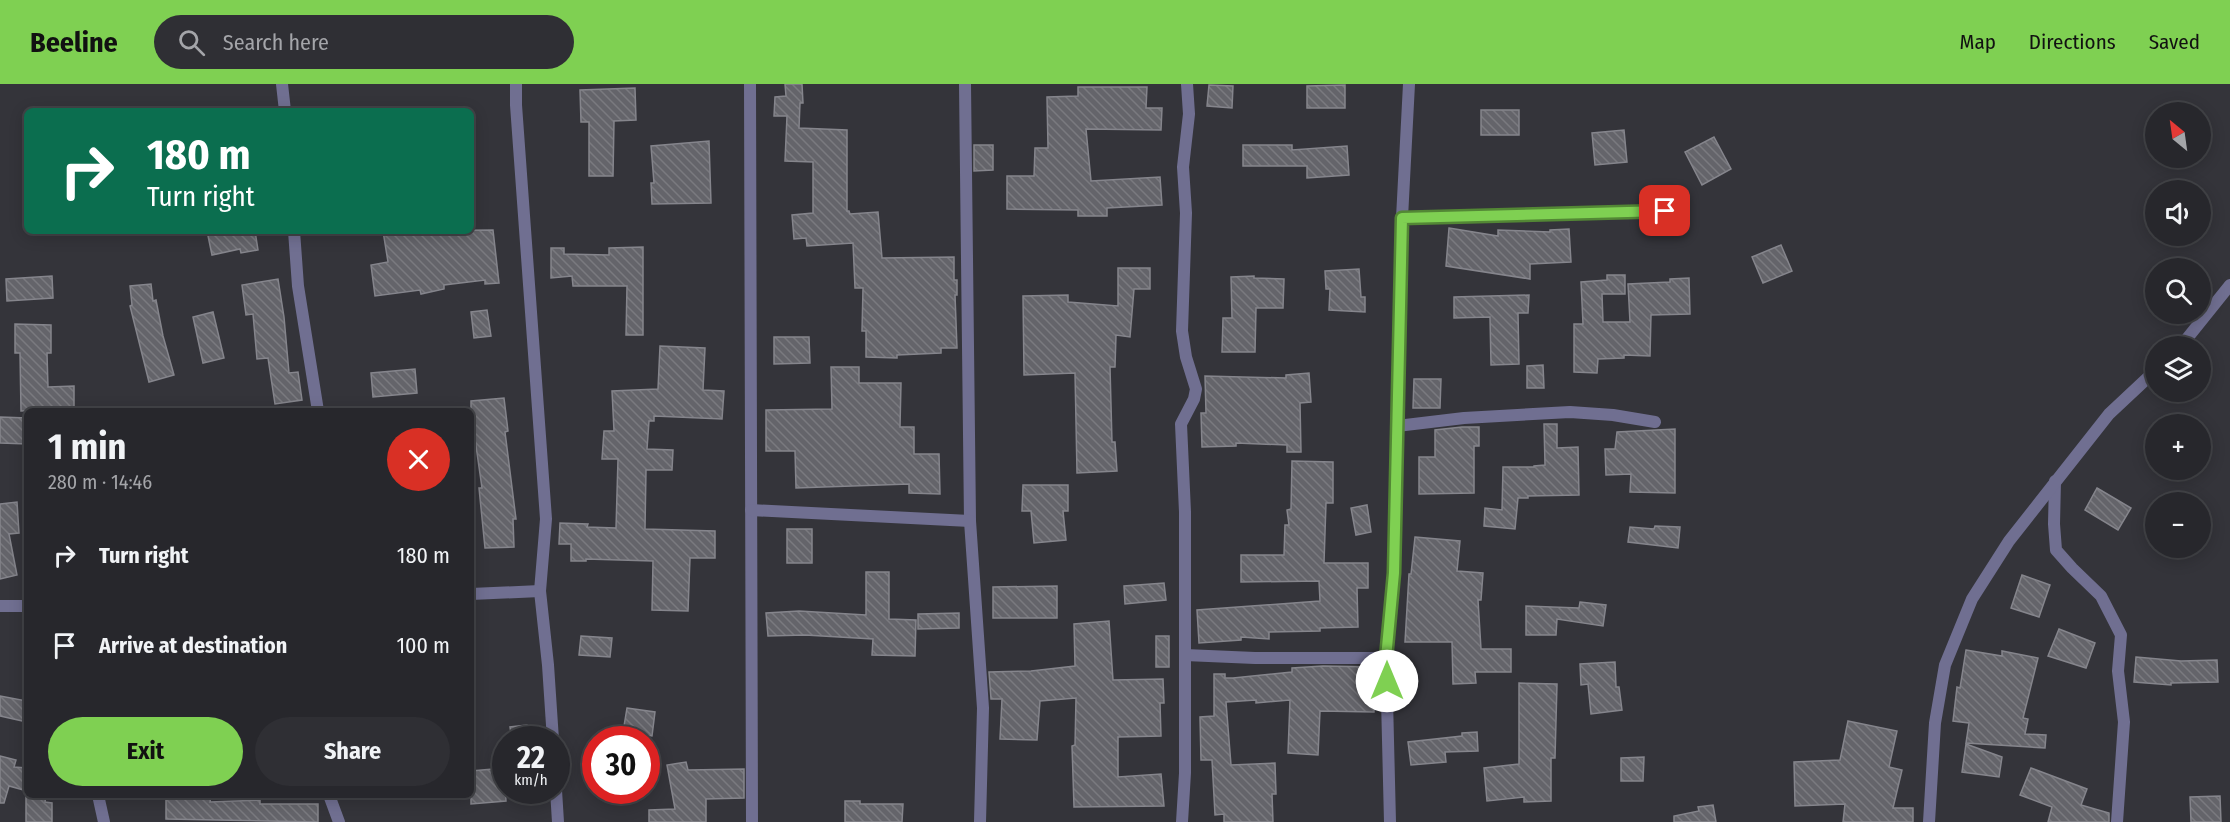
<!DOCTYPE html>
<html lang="en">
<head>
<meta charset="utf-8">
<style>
	body { margin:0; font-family:"Fira Sans Condensed",sans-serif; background:#2f2f34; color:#f1f3f6; height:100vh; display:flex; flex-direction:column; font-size:22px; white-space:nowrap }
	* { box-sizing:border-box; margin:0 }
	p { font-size:20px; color:#a4a5a9 }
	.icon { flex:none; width:33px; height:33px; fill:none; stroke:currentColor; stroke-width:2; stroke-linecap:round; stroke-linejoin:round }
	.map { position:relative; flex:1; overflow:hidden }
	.sheet { position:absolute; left:24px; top:324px; width:450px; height:390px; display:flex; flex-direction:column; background:#27272c; border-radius:9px; box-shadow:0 3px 15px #0003,0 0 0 2px #434448 }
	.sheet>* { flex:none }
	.banner { position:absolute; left:24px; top:24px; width:450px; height:126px; border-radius:9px; box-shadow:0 3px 15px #0003,0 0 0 2px #434448; background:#0b6e4f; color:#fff; overflow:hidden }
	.needle { width:39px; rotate:331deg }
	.tools { position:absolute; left:2145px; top:18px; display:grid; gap:12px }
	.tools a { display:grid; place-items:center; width:66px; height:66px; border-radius:50%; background:#27272c; box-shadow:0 3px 15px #0003,0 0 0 2px #434448; font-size:30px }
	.speed { position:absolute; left:492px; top:642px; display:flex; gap:12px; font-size:30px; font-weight:700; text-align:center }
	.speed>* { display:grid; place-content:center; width:78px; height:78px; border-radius:50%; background:#27272c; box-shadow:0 3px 15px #0003,0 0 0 2px #434448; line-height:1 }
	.speed small { font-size:15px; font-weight:400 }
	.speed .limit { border:9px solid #d22; background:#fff; color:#111 }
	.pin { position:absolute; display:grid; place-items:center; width:51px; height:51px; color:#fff; margin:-26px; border-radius:12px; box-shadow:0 3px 9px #0006 }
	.me { position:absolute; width:66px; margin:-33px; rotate:0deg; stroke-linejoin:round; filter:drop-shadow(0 0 4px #0008) }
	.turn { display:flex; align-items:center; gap:21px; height:126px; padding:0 24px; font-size:27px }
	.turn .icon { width:78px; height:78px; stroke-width:2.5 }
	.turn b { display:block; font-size:42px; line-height:51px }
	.round { display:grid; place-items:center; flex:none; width:63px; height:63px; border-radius:32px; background:#2f2f34 }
	.headline { display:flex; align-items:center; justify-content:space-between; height:102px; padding:0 24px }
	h1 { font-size:36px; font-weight:700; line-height:45px }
	.action { display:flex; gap:12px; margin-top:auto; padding:12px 24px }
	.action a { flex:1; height:69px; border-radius:36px; background:#7fd052; color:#111; font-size:24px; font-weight:700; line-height:69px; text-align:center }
	.action a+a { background:#2f2f34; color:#f1f3f6 }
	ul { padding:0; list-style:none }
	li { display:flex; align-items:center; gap:18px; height:90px; padding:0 24px }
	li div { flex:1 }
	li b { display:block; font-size:22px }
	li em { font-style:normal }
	header { display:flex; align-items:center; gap:36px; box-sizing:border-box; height:84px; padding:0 30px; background:#7fd052; color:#111 }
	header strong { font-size:28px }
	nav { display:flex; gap:33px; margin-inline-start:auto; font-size:21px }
	.search { width:420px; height:54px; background:#2f2f34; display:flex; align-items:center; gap:15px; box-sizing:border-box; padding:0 21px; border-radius:33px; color:#a4a5a9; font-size:22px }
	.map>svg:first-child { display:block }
</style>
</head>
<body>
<header>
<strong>Beeline</strong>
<div class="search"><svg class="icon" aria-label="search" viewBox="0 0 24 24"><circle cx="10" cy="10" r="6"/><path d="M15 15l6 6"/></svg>Search here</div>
<nav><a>Map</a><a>Directions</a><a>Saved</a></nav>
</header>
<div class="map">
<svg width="2230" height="738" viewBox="0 0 2230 738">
	<defs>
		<pattern id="building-back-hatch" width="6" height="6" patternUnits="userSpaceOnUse" patternTransform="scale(1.5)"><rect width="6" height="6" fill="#64646a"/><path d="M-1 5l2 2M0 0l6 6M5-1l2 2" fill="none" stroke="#7a7a7f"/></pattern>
	</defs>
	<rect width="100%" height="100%" fill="#34343a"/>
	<g fill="url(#building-back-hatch)" stroke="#85858c" stroke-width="1.5">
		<polygon points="785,0 802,0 803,19 800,19 799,44 847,46 847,127 849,127 850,130 878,128 882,174 954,173 954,196 957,196 957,211 955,211 957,264 941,264 941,269 897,271 897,274 866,273 866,247 862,247 863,204 855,204 853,159 807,162 806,154 794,155 792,131 813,129 813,78 785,77 787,32 774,32 775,13 786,12"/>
		<polygon points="1209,1 1233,2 1232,24 1207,22"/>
		<polygon points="1345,1 1345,24 1307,24 1307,2"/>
		<polygon points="1078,3 1147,3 1146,24 1162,24 1161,46 1086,45 1091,97 1160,93 1162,121 1107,124 1107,132 1078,132 1078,126 1007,125 1007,92 1034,92 1035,64 1048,64 1047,13 1078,12"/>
		<polygon points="635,4 636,36 614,37 613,92 589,92 589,38 581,38 580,6"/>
		<rect x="1481" y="26" width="38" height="25"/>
		<polygon points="1624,46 1627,78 1595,81 1592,49"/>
		<polygon points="1714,53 1731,85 1702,101 1685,68"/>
		<polygon points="709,57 711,119 652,120 651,99 654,99 651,62"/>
		<polygon points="974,61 993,61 993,86 974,87"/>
		<polygon points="1243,61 1292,61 1292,66 1347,62 1349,91 1307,94 1307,82 1243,82"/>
		<polygon points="1449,144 1498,152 1498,146 1550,148 1550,146 1569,145 1571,178 1530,180 1530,195 1446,182"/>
		<polygon points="493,146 499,199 485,200 485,196 444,201 444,205 421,210 420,206 375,212 371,181 388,178 383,147"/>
		<polygon points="207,147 255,147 258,166 241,169 240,165 212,171"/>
		<polygon points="1781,161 1792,187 1763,199 1752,173"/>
		<polygon points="643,163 643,251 626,251 627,202 573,202 572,192 551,194 551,164 564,164 564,170 609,171 609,164"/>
		<polygon points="1118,184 1150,184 1150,205 1134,205 1130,253 1116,251 1115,283 1110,283 1112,358 1115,358 1117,387 1077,389 1075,289 1024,291 1023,212 1068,211 1068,218 1118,222"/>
		<polygon points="1359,185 1361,213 1365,213 1365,228 1329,226 1330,205 1326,205 1325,187"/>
		<polygon points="1607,191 1625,191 1625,210 1602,210 1603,238 1630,238 1628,200 1670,198 1670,195 1689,194 1690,230 1651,231 1650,272 1624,271 1624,274 1598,275 1597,289 1574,288 1574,240 1583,240 1581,198 1607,196"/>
		<polygon points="52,192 53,214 7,217 6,195"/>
		<polygon points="1254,192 1254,194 1284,195 1283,224 1256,224 1255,268 1222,268 1223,234 1232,234 1231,193"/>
		<polygon points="278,195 284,233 289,289 298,288 302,316 275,320 268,274 257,275 253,230 246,231 242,201"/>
		<polygon points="151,200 153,217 156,216 163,252 174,291 149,298 130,222 132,221 130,202"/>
		<polygon points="1529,211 1528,229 1518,229 1519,280 1491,281 1490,233 1454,234 1454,213"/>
		<polygon points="487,226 491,252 474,254 471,228"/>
		<polygon points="213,228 224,274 203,279 193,233"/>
		<polygon points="15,240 51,241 51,269 47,269 48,303 74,302 74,325 21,327 20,269 15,269"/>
		<polygon points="774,253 809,253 810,279 774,280"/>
		<polygon points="660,262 705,264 703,306 724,307 722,335 654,332 654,337 649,337 647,365 673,366 672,386 646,386 645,445 715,447 715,474 690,474 688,527 652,526 653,477 586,475 586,477 571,477 571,460 559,460 560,439 588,440 587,443 616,444 618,375 602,375 604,347 614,347 612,307 658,305"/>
		<polygon points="1543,281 1544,304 1527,304 1527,282"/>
		<polygon points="831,283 859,283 859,299 901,299 900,343 914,343 914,370 939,370 940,410 909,409 909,400 796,404 795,367 766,367 766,326 832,325"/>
		<polygon points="415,285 417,309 373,313 371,289"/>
		<polygon points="1309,289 1311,318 1300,319 1301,368 1287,368 1287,361 1236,359 1236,362 1202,363 1201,329 1206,329 1205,292 1286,294 1286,291"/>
		<polygon points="1414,295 1441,295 1440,324 1413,324"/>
		<polygon points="504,314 508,347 505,348 516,435 513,435 514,463 485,464 479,404 482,404 474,348 471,349 471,317"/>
		<polygon points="0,333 27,334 27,360 0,359"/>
		<polygon points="1544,340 1557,340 1557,364 1578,363 1579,411 1528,412 1528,414 1518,414 1515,445 1484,442 1485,424 1502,426 1503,383 1534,383 1534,382 1545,381"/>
		<polygon points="1462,343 1479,343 1479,362 1474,362 1474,409 1419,410 1419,373 1435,373 1435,346"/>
		<polygon points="1675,345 1675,409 1630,408 1631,390 1606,391 1605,365 1615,365 1617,348"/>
		<polygon points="1292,377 1333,378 1333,419 1326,419 1324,479 1368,479 1368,504 1357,504 1358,543 1320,544 1320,547 1269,548 1269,555 1241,553 1241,556 1199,559 1197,526 1320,517 1319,497 1241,498 1241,471 1284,471 1285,441 1289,441 1287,426 1291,425"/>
		<polygon points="1023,401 1068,401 1068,427 1063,427 1066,456 1034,459 1031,427 1022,427"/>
		<polygon points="2097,404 2131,424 2118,446 2085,426"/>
		<polygon points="17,418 19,449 9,450 17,491 0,495 0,420"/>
		<polygon points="1367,421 1371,448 1356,451 1351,424"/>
		<polygon points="1655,442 1680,443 1678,464 1628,458 1630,443 1654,445"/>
		<rect x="787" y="445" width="25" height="34"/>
		<polygon points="1415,453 1460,457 1457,487 1483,489 1481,516 1478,516 1481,565 1511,565 1511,588 1475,588 1476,599 1453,600 1452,558 1405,558 1409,490 1411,490"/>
		<polygon points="866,488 889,488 889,535 916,536 915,572 872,571 873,555 805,551 768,552 766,529 799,527 866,531"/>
		<polygon points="2022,491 2050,501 2039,533 2011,524"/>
		<polygon points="1164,499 1166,516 1125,520 1124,502"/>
		<polygon points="1057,502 1057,534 993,534 993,503"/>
		<polygon points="1580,518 1606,521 1603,542 1557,535 1556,551 1526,551 1526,522 1579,524"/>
		<polygon points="959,529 959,544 918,545 918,530"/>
		<polygon points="1109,537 1113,596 1163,595 1164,619 1160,619 1161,652 1118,653 1118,693 1161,690 1164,722 1074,723 1072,662 1075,661 1076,614 1040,617 1037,656 1000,655 1002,615 991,615 989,588 1031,587 1075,582 1074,540"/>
		<polygon points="2059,545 2095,559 2086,584 2048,572"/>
		<polygon points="581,552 612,554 610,573 579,571"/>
		<rect x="1156" y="552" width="13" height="31"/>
		<polygon points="1966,566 2002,572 2002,567 2038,574 2023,634 2028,635 2025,650 2046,651 2045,664 1966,659 1969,639 1953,637 1957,603 1960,604"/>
		<polygon points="2136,573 2181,577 2217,576 2218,598 2171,599 2171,601 2134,598"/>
		<polygon points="1615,578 1616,603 1619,603 1622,626 1591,630 1588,600 1581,601 1580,580"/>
		<polygon points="1323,582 1376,583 1374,628 1320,627 1318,671 1288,669 1290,616 1256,619 1256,616 1226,618 1231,681 1275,679 1276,710 1272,710 1273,738 1224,738 1224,730 1215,731 1212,676 1201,676 1200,633 1214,632 1214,590 1225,590 1225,594 1233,594 1292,588 1292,584"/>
		<polygon points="1519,599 1557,600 1555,674 1551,674 1551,717 1524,718 1524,713 1487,717 1484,684 1519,680"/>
		<polygon points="0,612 27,617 27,638 0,632"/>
		<polygon points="627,624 655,628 652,652 623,648"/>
		<polygon points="1848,637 1897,647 1889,683 1902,686 1893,724 1913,724 1913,738 1843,738 1845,720 1795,722 1794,678 1840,676"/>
		<polygon points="527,641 529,656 512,656 510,643"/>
		<polygon points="1477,648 1478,667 1445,668 1446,678 1411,681 1408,658 1462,652 1462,649"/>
		<polygon points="1966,660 2002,673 1999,693 1962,688"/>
		<polygon points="0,672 16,676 14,683 27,684 27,707 9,702 4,719 0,719"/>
		<polygon points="1644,673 1643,697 1621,697 1621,674"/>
		<polygon points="686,678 688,686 744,685 744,714 706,715 706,738 649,738 649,726 675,725 667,681"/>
		<polygon points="504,684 506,717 471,720 471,687"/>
		<polygon points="2031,684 2087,705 2081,721 2109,729 2109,738 2048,738 2052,723 2020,711"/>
		<polygon points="26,711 46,711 45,718 52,719 52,738 26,738"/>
		<polygon points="166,711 211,711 210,718 260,716 260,720 318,720 318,738 166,735"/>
		<polygon points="2220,712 2221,738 2191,738 2190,713"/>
		<polygon points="845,717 860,717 860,720 903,720 902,738 845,738"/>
		<polygon points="1713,721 1716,738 1674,738 1674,732 1699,727 1698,723"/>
	</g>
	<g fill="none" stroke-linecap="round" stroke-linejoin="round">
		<g stroke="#706f91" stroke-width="12">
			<polyline points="282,0 285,27"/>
			<polyline points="516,0 516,21 546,435 540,507 548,581 553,656"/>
			<polyline points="750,0 752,738"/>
			<polyline points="965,0 970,437 983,624 980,738"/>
			<polyline points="1402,134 1665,127"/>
			<polyline points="294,147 298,202 318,327"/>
			<polyline points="2181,262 2230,201"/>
			<polyline points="1397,342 1464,334 1570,328 1613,331 1655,338"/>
			<polyline points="2055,397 2054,440 2056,466 2072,484 2101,512 2121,551 2118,587 2124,638 2117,738"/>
			<polyline points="751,426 970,437"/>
			<polyline points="471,510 540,507"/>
			<polyline points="0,522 27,522"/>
			<polyline points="1185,571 1255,574 1386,574"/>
			<polyline points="556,706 558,738"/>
			<polyline points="98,711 104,738"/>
			<polyline points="329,711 339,738"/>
			<polyline points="1182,738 1185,689 1185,428 1181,340 1194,315 1196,305 1186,273 1182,247 1186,129 1183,83 1189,30 1187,0"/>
			<polyline points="1390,738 1386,574 1394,489 1402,134 1409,0"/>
			<polyline points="1929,738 1935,639 1945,581 1972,515 2009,457 2109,330 2156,286"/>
		</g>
	</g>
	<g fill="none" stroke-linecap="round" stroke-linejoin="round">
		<g stroke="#538735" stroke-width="15">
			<polyline id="route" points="1387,597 1386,574 1394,489 1402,134 1665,127"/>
		</g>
		<use href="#route" stroke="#7fd052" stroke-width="10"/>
	</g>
</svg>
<div class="tools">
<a><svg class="needle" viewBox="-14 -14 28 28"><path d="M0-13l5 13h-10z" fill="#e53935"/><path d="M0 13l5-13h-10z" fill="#a4a5a9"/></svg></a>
<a><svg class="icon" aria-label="sound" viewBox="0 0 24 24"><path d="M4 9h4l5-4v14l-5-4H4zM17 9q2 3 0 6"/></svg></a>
<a><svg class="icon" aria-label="search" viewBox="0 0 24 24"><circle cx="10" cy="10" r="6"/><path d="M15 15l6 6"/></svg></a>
<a><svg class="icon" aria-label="layers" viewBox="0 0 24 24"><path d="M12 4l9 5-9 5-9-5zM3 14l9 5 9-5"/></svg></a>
<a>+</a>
<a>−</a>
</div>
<div class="speed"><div>22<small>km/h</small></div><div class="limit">30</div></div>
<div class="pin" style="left:1665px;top:127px;background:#d93025"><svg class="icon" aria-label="arrive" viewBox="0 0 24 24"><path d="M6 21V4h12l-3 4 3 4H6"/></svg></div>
<svg class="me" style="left:1387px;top:597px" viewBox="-20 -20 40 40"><circle r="19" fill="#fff"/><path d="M0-13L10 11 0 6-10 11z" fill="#7fd052"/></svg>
<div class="banner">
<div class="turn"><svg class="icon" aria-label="right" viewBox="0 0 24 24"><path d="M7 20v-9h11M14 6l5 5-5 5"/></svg><div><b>180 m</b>Turn right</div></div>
</div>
<section class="sheet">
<div class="headline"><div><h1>1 min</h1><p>280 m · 14:46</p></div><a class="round" style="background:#d93025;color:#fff"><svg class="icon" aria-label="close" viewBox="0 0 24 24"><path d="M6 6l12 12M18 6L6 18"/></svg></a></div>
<ul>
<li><svg class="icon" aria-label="right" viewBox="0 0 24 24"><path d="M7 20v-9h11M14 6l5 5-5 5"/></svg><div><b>Turn right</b></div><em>180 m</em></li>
<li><svg class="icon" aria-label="arrive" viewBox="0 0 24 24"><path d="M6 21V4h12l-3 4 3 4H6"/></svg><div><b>Arrive at destination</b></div><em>100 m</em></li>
</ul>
<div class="action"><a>Exit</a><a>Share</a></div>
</section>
</div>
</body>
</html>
